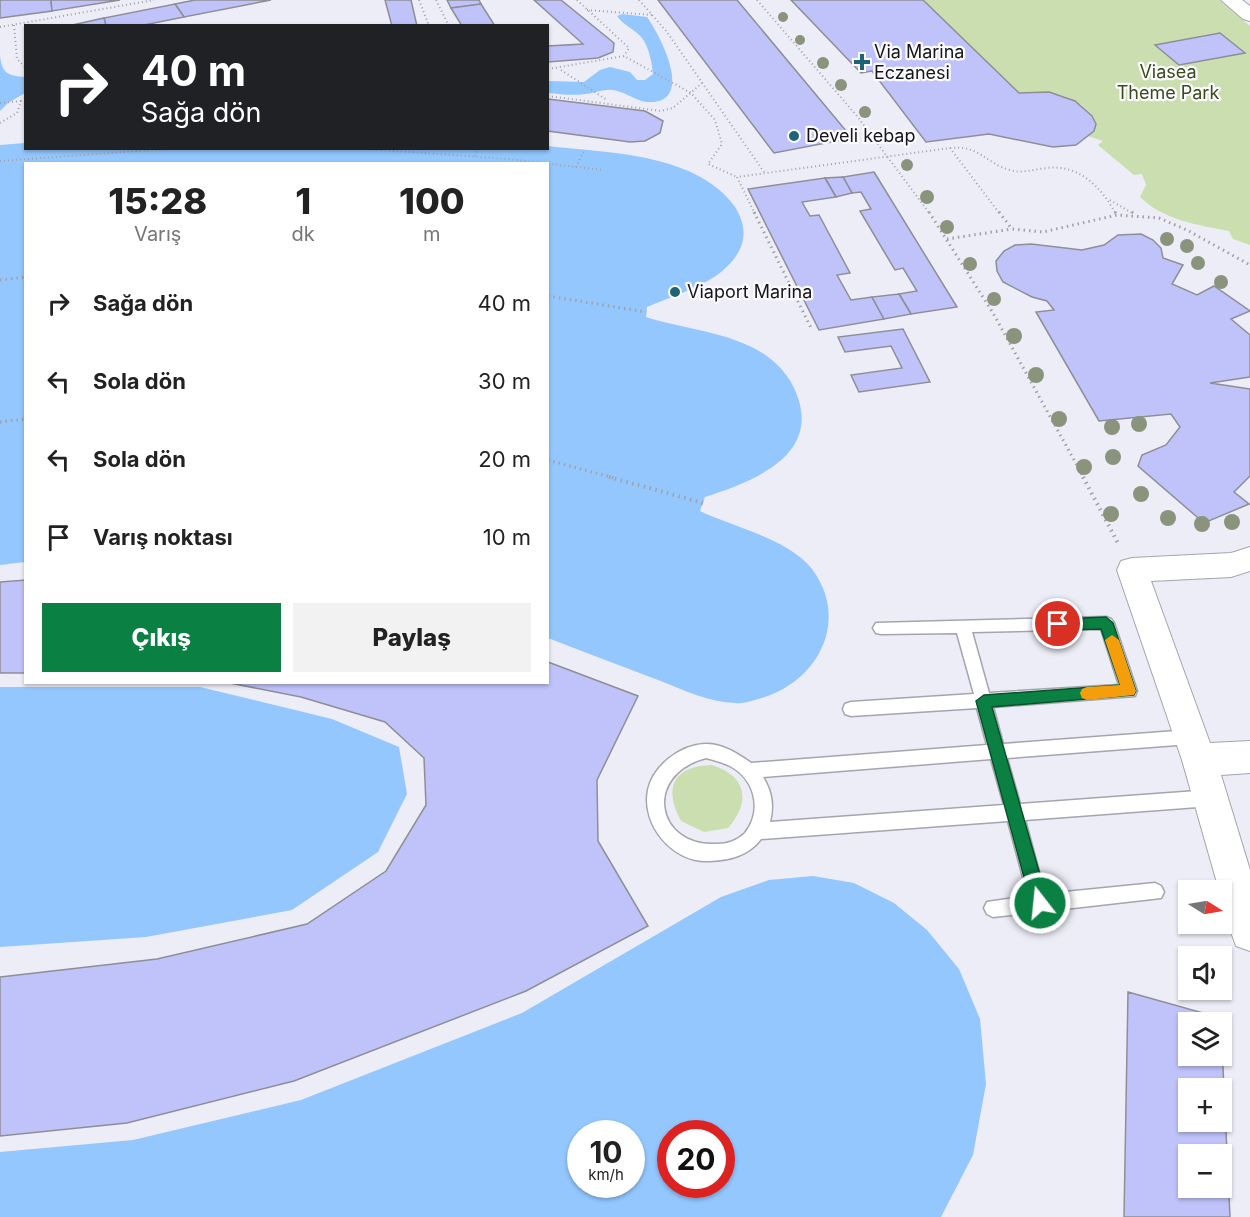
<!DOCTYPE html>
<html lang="tr">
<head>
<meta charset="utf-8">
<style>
	body { margin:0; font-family:Inter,sans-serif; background:#f2f2f2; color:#222; height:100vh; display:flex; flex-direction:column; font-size:22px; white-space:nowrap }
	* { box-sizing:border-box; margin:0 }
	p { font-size:20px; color:#767676 }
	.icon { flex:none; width:33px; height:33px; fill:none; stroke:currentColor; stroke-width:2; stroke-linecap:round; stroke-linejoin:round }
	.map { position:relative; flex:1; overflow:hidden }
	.drawer { position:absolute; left:24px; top:162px; width:525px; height:522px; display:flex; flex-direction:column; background:#fff; border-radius:0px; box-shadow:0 2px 4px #0004 }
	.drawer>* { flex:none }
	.banner { position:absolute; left:24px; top:24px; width:525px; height:126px; border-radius:0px; box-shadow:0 2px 4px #0004; background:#202124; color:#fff; overflow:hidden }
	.needle { width:39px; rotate:101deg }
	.buttons { position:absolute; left:1178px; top:880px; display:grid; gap:12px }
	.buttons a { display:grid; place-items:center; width:54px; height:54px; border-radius:0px; background:#fff; box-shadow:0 2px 4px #0004; font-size:30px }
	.speed { position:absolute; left:567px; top:1120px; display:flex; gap:12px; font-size:30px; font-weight:700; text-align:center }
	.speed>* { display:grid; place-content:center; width:78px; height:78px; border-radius:50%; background:#fff; box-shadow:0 2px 4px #0004; line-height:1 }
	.speed small { font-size:15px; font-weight:400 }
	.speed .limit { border:9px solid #d22; background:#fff; color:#111 }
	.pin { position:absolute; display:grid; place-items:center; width:51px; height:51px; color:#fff; margin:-26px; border:3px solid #fff; border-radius:50%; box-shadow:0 2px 6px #0007 }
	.me { position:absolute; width:66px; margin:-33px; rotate:344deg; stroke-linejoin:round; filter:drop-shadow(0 0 4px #0008) }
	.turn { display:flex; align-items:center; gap:21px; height:126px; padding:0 18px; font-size:27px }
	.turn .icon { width:78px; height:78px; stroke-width:2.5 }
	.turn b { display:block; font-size:42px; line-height:51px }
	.eta { display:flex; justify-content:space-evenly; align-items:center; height:102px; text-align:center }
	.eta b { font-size:36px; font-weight:800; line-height:42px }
	.action { display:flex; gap:12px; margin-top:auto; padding:12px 18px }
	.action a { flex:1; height:69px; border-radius:0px; background:#0b8043; color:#fff; font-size:24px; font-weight:800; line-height:69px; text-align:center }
	.action a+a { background:#f2f2f2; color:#222 }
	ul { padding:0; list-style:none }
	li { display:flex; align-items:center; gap:18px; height:78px; padding:0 18px }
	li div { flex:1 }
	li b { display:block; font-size:22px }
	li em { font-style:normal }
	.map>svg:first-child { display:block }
</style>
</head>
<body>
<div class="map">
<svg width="1250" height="1217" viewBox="0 0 1250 1217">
	<rect width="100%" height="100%" fill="#ecedf6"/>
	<g fill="#cbdeaf">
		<path d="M 923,0 L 1219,0 L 1250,26 L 1250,245 L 1233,239 L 1229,231 C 1198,225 1163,220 1140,197 L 1146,185 L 1142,174 L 1134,175 L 1098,145 L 1103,141 L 1088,136 L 1094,131 L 1096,124 C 1084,94 1047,90 1019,93 Z"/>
		<path d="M 712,765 C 747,776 751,802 728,828 L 704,832 L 681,821 C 663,788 673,766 712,765 Z"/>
	</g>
	<g fill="#93c7fe" fill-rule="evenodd">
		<path d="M 622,14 L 647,17 C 660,35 697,105 647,102 C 635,101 625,91 612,90 C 602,89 594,94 585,94 C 572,96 560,94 548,93 L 548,81 L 584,82 L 600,70 L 610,67 L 630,72 L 637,80 L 645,80 L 653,74 C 652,63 649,47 642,38 C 635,29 624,26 617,16 Z"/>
		<path d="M 0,56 C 2,74 9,76 26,77 L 25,93 L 8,103 L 0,111 Z"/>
		<path d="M 25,143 L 26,148 L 548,148 L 548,146 C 590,151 637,152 678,167 C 723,182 774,229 721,272 C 701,288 670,297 647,307 L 646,317 C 684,329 730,332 764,354 C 781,366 793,380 799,401 C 816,459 748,483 705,497 L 700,511 C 733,527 789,539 812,569 C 851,621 817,684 758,699 C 751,701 743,704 736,703 C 708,702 684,690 658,680 C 621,666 584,652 548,638 L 548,164 L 26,164 L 25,562 L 0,565 L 0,145 Z"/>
		<polygon points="0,687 200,687 332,719 399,747 407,794 378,852 292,910 146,937 0,947"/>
		<path d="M 813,876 L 854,883 L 894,903 L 927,930 L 959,969 L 980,1019 L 986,1084 L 973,1155 L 941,1217 L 0,1217 L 0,1152 L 133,1140 L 301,1100 L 522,1013 L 721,897 L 769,880 ZM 580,1134 L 632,1134 L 632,1185 L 580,1185 ZM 670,1134 L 722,1134 L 722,1185 L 670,1185 Z"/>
	</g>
	<g fill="#c0c3fa" stroke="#8e8e97" stroke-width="1.5" fill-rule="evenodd">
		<polygon points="0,0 51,0 52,11 0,18"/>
		<polygon points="51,0 120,0 52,11"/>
		<polygon points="195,0 271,0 184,17 175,4"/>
		<polygon points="385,0 411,0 417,26 392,26"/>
		<polygon points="447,0 479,0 481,4 451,8"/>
		<polygon points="534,0 561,0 614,43 613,52 598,58 548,62 548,46 583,44"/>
		<polygon points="658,0 737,0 852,138 774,153"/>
		<polygon points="791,0 923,0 1019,93 1049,92 1075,101 1092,116 1096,124 1094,131 1076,145 1053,147 989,134 926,142 872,71 861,73"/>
		<polygon points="175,4 184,17 139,26 106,26 104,18"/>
		<polygon points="481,4 495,26 462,26 451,8"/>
		<polygon points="104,18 106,26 68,26"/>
		<polygon points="1220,33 1245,53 1179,65 1155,45"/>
		<polygon points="548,99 645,111 663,121 660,133 645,141 630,142 548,131"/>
		<polygon points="874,172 957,307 911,314 899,294 917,291 903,268 895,270 860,211 871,209 861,192 852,193 843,177"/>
		<polygon points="843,177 852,193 836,197 825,178"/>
		<polygon points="825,178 836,197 802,202 810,216 819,215 850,273 837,275 851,300 872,297 884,319 819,330 748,189"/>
		<polygon points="1141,234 1153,240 1161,248 1163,258 1183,265 1172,284 1197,295 1214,286 1250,311 1231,319 1250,335 1250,377 1210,383 1250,389 1250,476 1234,492 1249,504 1204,523 1138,466 1142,455 1166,445 1180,427 1171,414 1099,421 1036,312 1054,310 1047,301 1032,297 1003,282 997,271 996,261 1004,251 1015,245 1031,244 1082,250 1104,245 1118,235"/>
		<polygon points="899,294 911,314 884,319 872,297"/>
		<polygon points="903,329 930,382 859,392 851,375 902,368 891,346 845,352 838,337"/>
		<polygon points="26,580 26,673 0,673 0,582"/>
		<polygon points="548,662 638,696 597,780 598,841 648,926 526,991 294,1081 127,1123 0,1136 0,977 157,959 307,924 386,871 426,805 424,758 385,722 301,697 225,682 548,682"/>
		<path d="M 1128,992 L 1221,1018 L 1221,1023 L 1188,1023 L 1188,1056 L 1221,1056 L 1221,1025 L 1230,1217 L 1124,1217 ZM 1188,1089 L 1221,1089 L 1221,1122 L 1188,1122 ZM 1188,1155 L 1221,1155 L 1221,1188 L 1188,1188 Z"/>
	</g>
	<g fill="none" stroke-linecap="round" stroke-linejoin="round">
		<g stroke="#a4a5ad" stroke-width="3">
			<path id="service" d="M 1106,617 L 1111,619 L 1114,623 L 1137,691 L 1135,696 L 993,707 L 1003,744 L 1190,730 L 1196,732 L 1198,737 L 1196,742 L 1190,744 L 1007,758 L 1020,804 L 1211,790 L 1217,792 L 1219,798 L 1217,804 L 1211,806 L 1025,820 L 1045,894 L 1155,883 L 1161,886 L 1164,892 L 1161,898 L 993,917 L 987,914 L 984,908 L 987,902 L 1028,896 L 1008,821 L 761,839 C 748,856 730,860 709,861 C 673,863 641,825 648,790 C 653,766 680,745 705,744 C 721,743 739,754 751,763 L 987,745 L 977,708 L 851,716 L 845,714 L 843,709 L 845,704 L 851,702 L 974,694 L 957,633 L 881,634 L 876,633 L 873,628 L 876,623 ZM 1101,629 L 1119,685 L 989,693 L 972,632 ZM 706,758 C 713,760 721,762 728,765 C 755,778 763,810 745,833 C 737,841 727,844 716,844 C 656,847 642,775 706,758 ZM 991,759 L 1004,805 L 770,822 C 774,805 772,792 763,777 Z"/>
		</g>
		<g stroke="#a4a5ad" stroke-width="2">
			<g id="minor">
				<polygon points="1221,0 1242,0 1250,6 1250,21 1243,19"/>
				<polygon points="1250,547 1250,571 1231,577 1151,581 1210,743 1250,741 1250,773 1221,775 1250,870 1250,951 1236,946 1231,932 1182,760 1117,570 1121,561 1132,558 1231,553"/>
			</g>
		</g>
		<g stroke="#a1a1a8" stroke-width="2" stroke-dasharray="1 3" stroke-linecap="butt">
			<polyline points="419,0 429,26"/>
			<polyline points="436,0 449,26"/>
			<polyline points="577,0 629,48 624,56"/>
			<polyline points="639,0 667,32 764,172"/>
			<polyline points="757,0 857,116 930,214"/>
			<polyline points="587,10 652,15"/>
			<polyline points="14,25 17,59 26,68"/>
			<polyline points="0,27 154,0"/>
			<polyline points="548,69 624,56 691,93 715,120 722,144 708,164 737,177"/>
			<polyline points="561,70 607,100"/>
			<polyline points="548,96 661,111 673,108 702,83"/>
			<polyline points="0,103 21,101"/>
			<polyline points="0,123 17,113 21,101 26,99"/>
			<polyline points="353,148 508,159 603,170"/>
			<path d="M 950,148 C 980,145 985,163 1010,170 C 1022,174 1034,169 1047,168 C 1079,164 1101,187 1116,214"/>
			<polyline points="475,156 478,148"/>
			<polyline points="0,161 179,148"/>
			<polyline points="576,167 584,151"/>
			<polyline points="1110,200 1134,214"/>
			<polyline points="755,214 737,177 950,148 1000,214"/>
		</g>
		<g stroke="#a1a1a8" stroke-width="3" stroke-dasharray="1.5 4" stroke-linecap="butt">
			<polyline points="754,212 811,328"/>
			<polyline points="929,212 993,313 1084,478"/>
			<polyline points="999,212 1012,229 1043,232 1117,215 1159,218 1187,230 1250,265"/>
			<polyline points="1115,212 1117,215"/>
			<polyline points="1132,212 1135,214"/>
			<polyline points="947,239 1012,229"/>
			<polyline points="0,280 26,277"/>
			<polyline points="548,296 646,312"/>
			<polyline points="0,422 26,419"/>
			<polyline points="548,460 614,478"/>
		</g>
		<g stroke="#a1a1a8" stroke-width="4" stroke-dasharray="1.5 4.5" stroke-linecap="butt">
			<polyline points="609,477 703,503"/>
			<polyline points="1083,477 1119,545"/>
		</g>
		<use href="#service" fill="#fff" fill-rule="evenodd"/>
		<use href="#minor" fill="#fff" fill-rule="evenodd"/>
	</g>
	<g fill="#8a947d">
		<circle cx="783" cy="17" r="5"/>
		<circle cx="800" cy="40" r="5"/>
		<circle cx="823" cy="63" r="6"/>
		<circle cx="841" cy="85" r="6"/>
		<circle cx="865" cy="112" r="6"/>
		<circle cx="907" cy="165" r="6"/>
		<circle cx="927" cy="197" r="7"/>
		<circle cx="947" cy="227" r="7"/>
		<circle cx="1167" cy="239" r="7"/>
		<circle cx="1187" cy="246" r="7"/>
		<circle cx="1198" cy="263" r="7"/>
		<circle cx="970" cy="264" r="7"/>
		<circle cx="1221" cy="282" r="7"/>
		<circle cx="994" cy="299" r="7"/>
		<circle cx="1014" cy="336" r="8"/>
		<circle cx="1036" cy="375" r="8"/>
		<circle cx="1059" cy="419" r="8"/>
		<circle cx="1139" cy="424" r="8"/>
		<circle cx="1112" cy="427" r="8"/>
		<circle cx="1113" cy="457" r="8"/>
		<circle cx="1084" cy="467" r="8"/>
		<circle cx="1141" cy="494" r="8"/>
		<circle cx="1111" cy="514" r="8"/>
		<circle cx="1168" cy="518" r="8"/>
		<circle cx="1232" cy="522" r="8"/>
		<circle cx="1202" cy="524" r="8"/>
	</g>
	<polygon fill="#0b8043" stroke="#07532c" stroke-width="1.5" points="1106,617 1113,623 1136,691 1134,695 992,707 1048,903 1045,909 1040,912 1034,909 1031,903 976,701 984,695 1120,685 1101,629 1058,630 1052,624 1058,619"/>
	<polygon fill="#f59e0b" points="1112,635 1119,640 1136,691 1134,695 1087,700 1082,698 1080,693 1082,689 1087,687 1120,685 1105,640"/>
	<g fill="#1f6475" stroke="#fbfbff" stroke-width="2">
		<path d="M859 53h6v6h6v6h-6v6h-6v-6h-6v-6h6z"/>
		<circle cx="794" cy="136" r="6"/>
		<circle cx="675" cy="292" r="6"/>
	</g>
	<g text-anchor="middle" stroke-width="4.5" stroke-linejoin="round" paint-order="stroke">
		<g font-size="18" fill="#161619" stroke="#fbfbff" text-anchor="start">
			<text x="874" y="58">Via Marina<tspan x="874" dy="21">Eczanesi</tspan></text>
			<text x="806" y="142">Develi kebap</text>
			<text x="687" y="298">Viaport Marina</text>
		</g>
		<g font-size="18" fill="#3a4b1a" stroke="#fbfbff">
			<text x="1168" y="78">Viasea<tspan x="1168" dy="21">Theme Park</tspan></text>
		</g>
	</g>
</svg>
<div class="buttons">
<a><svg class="needle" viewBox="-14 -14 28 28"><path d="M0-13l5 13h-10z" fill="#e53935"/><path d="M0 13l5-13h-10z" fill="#767676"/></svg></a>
<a><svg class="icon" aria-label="sound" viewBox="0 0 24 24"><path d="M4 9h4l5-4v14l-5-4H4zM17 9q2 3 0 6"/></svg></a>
<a><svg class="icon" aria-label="layers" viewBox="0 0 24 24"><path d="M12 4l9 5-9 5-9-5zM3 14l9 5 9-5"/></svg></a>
<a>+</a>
<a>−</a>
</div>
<div class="speed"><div>10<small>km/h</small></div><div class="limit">20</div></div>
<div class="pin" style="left:1058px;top:624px;background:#d93025"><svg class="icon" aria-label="arrive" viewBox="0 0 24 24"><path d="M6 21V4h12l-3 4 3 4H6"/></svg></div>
<svg class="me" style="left:1040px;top:903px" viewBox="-20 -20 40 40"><circle r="17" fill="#0b8043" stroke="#fff" stroke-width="3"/><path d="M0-11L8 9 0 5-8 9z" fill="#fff"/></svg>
<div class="banner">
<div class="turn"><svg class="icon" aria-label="right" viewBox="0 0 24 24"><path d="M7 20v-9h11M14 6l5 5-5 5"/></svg><div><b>40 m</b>Sağa dön</div></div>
</div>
<section class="drawer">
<div class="eta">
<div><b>15:28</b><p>Varış</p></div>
<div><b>1</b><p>dk</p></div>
<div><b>100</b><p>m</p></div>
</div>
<ul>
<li><svg class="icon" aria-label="right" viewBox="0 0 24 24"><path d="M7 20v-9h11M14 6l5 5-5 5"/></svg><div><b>Sağa dön</b></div><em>40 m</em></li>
<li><svg class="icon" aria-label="left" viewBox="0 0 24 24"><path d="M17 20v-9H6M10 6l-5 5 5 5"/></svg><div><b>Sola dön</b></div><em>30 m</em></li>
<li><svg class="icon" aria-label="left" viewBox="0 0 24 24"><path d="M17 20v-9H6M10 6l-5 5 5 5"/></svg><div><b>Sola dön</b></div><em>20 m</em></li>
<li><svg class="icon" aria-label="arrive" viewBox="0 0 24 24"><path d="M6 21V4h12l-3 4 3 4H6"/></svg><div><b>Varış noktası</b></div><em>10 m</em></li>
</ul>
<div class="action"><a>Çıkış</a><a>Paylaş</a></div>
</section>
</div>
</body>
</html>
